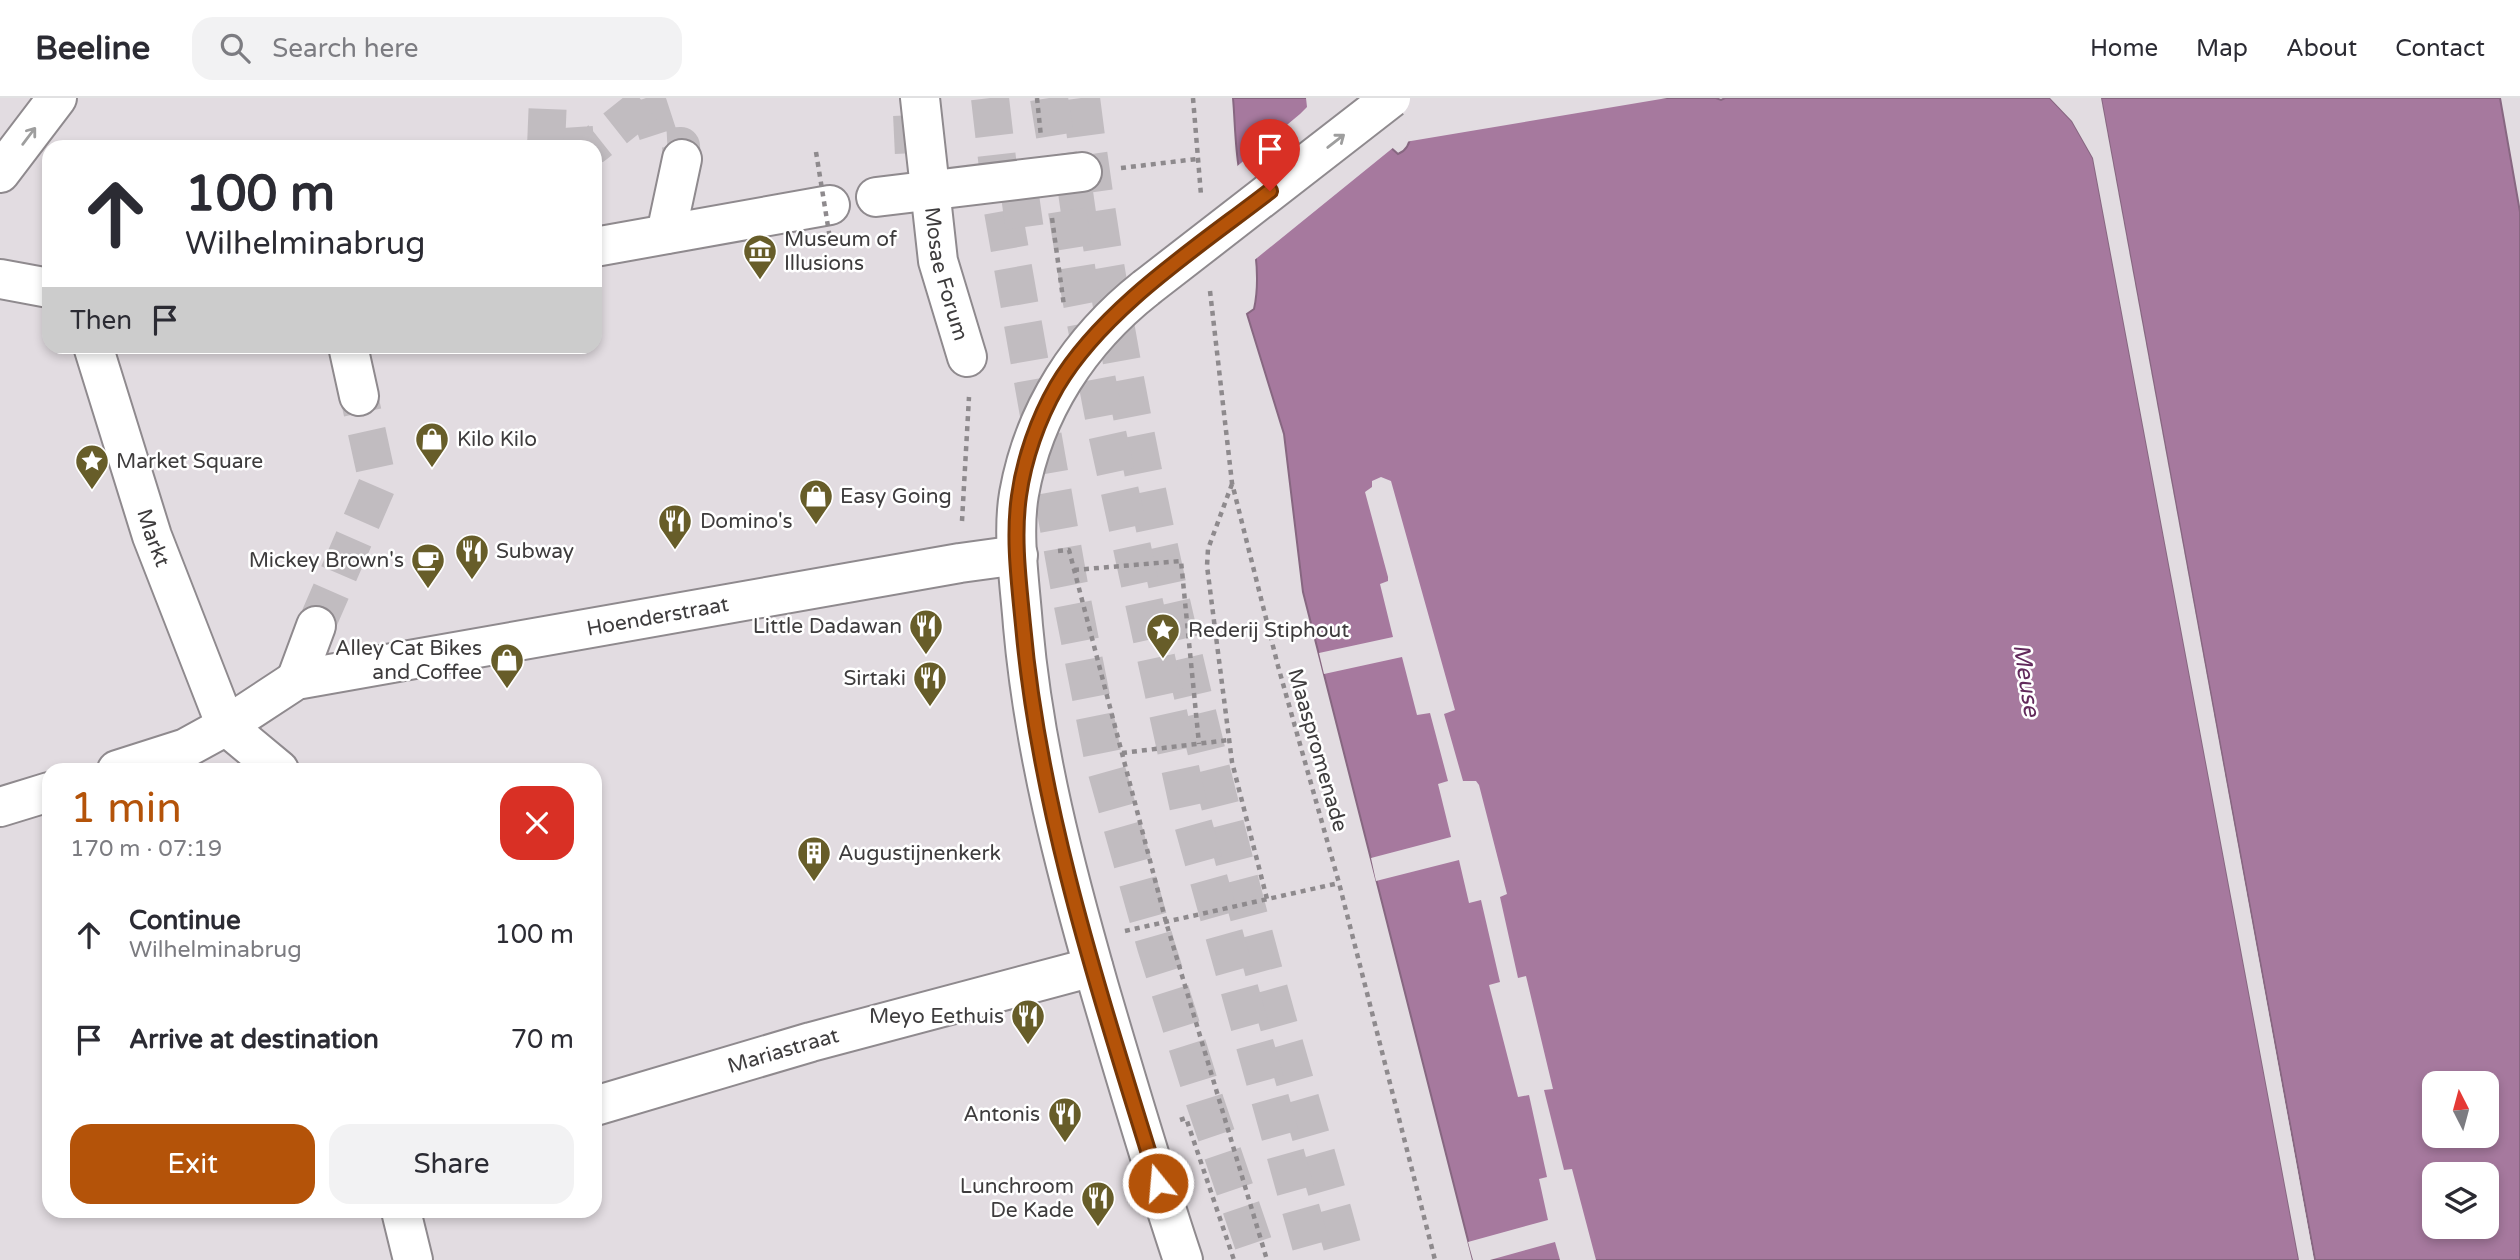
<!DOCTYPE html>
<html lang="en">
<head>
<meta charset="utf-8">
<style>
	body { margin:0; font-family:"Varela Round",sans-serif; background:#f2f2f3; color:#2b2b33; height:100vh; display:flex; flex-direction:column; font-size:26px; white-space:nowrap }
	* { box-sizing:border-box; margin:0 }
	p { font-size:23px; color:#7c7c81 }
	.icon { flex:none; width:38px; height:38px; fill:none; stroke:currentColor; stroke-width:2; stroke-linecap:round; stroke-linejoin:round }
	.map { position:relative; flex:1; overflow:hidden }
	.details { position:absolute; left:42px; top:665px; width:560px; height:455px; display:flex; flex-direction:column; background:#fff; border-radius:21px; box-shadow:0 4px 10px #0003 }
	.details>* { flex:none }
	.banner { position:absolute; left:42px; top:42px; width:560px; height:214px; border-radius:21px; box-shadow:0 4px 10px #0003; background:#fff; color:#2b2b33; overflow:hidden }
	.needle { width:46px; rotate:354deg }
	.tools { position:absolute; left:2422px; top:973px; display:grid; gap:14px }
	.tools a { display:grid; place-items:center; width:77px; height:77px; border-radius:14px; background:#fff; box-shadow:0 4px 10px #0003; font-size:35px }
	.pin { position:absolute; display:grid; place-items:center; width:60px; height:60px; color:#fff; margin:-72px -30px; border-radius:50% 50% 50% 0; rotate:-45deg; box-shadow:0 0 7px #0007 }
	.pin .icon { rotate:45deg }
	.me { position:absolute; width:77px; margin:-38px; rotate:343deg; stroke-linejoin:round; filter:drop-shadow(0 0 5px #0008) }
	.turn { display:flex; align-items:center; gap:24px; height:147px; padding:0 28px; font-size:32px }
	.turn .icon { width:91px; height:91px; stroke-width:2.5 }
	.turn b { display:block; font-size:49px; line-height:60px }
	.then { display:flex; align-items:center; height:66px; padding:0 28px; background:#0003; gap:14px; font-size:26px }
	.round { display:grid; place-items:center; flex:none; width:74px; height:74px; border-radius:21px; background:#f2f2f3 }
	.head { display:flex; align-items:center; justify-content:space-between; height:119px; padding:0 28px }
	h1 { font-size:42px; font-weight:600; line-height:52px; color:#b45309 }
	.action { display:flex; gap:14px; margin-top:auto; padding:14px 28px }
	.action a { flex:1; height:80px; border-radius:21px; background:#b45309; color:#fff; font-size:28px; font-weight:600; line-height:80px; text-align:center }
	.action a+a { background:#f2f2f3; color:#2b2b33 }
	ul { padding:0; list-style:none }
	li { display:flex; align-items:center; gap:21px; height:105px; padding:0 28px }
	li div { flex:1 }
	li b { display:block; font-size:26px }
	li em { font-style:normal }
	header { display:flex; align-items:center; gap:42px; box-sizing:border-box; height:98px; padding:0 35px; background:#fff; border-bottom:2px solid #e1e1e2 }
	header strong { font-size:33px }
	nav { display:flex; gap:38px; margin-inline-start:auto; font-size:24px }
	.search { width:490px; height:63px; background:#f2f2f3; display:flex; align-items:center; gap:18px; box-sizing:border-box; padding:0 24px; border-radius:21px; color:#7c7c81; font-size:26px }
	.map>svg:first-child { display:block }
</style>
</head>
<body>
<header>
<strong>Beeline</strong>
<div class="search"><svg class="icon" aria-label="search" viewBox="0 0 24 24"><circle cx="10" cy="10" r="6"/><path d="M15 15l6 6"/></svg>Search here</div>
<nav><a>Home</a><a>Map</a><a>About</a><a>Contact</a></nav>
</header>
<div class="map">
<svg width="2520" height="1162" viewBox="0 0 2520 1162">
	<rect width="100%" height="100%" fill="#e2dce1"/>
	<g fill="#a6799e" stroke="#876781" stroke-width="2" fill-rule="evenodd">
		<path d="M 1233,0 L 1378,0 L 1389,48 L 1398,56 C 1419,48 1408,16 1406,0 L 1716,0 L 1721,2 L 1725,0 L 2050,0 L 2072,23 L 2093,60 L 2299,1162 L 1473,1162 L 1303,494 L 1284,336 L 1247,216 L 1254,211 C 1264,165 1247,116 1239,71 C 1235,48 1235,23 1233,0 Z"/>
		<path d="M 2101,0 L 2500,0 L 2520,114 L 2520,1162 L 2315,1162 ZM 2434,985 L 2487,985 L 2487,1038 L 2434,1038 ZM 2434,1076 L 2487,1076 L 2487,1129 L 2434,1129 Z"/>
	</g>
	<g fill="#e2dce1">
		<polygon points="1306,0 1382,0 1388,36 1394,49 1252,164 1235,70 1300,16 1307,9"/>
		<polygon points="1402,0 1667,0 1405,44 1407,32"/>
		<polygon points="2050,0 2055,0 2075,20 2096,59 2302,1162 2299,1162 2093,60 2072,23"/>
		<polygon points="2098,0 2101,0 2314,1162 2311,1162"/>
		<polygon points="1381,379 1391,383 1455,612 1444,616 1463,683 1476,683 1479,687 1507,796 1500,799 1518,880 1526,878 1553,991 1544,992 1564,1072 1572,1071 1596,1162 1560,1162 1555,1144 1490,1162 1473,1162 1468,1144 1548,1122 1539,1081 1547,1079 1529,997 1518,999 1489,887 1500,884 1481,802 1469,805 1459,762 1376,783 1371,760 1451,739 1438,686 1448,683 1430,615 1417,617 1402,559 1324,576 1319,555 1393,539 1380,486 1388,483 1388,479 1365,394 1372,389 1372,383"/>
	</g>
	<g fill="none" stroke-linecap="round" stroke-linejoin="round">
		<g stroke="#c1bcc0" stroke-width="38" stroke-dasharray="38 19" stroke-linecap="butt">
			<polyline points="646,0 662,49 681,48 682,61"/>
			<polyline points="990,0 1003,113 1069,487 1103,660 1156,848 1205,1004 1259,1162"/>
			<path d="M 1081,0 C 1118,296 1186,587 1264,874 C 1290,970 1320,1066 1346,1162"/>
			<polyline points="894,37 915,36"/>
			<polyline points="546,49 548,0"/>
			<polyline points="564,49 594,47 647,5"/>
			<polyline points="1003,113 1094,100"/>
			<polyline points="316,528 378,385 359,298"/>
		</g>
		<polyline stroke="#c1bcc0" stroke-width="38" stroke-dasharray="38 19" stroke-linecap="butt" points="1049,0 1080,194 1106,330 1189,711 1315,1162"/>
		<g stroke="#8f8a8e" stroke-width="42">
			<g id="minor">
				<path id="s1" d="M 920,0 L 938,163 L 967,259"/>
				<polyline points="0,75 57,0"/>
				<polyline points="876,99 1082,74"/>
				<polyline points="666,136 682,61"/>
				<polyline points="595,149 830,107"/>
				<polyline points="0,181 49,190"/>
				<path d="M 1146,190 C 1080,242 1034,312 1019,396 C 1012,436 1020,487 1023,528 C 1034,652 1065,770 1099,889 C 1126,981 1153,1072 1183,1162"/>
				<path id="s2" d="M 93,248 L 152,438 L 226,628 L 279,672"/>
				<polyline points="348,248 359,298"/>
				<polyline points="296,582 316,528"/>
				<path id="s3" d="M 117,672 L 186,650 L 226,628 L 296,582 L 960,465 L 1018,457"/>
				<polyline points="0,709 49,694"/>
				<path id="s4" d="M 595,1008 L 811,944 L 1093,869"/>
				<polyline points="401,1113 413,1162"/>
			</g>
		</g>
		<g stroke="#8e8a8d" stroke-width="4.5" stroke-dasharray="5 5" stroke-linecap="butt">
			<polyline points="1037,0 1041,39"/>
			<polyline points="1193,0 1201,97"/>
			<polyline points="1121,70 1197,61"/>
			<polyline points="1052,120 1064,208"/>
			<polyline points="1210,193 1232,385 1278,568 1339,785 1435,1162"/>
			<polyline points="1232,386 1208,451 1207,468 1232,664 1267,801"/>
			<polyline points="962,423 969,299"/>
			<polyline points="1058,453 1069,452 1166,824 1267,1162"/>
			<polyline points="1074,472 1181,463 1199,646"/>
			<polyline points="1122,655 1229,642"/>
			<polyline points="1125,833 1339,785"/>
			<polyline points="1180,1022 1186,1020 1234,1162"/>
		</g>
		<use href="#minor" stroke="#fff" stroke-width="38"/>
		<g stroke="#8f8a8e" stroke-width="42" stroke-linecap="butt">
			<polyline id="minor-bridge" points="1146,190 1391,0"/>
		</g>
		<polyline stroke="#8e8a8d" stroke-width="4.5" stroke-dasharray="5 5" stroke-linecap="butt" points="816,54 831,147"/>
		<use href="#minor-bridge" stroke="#fff" stroke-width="38"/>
	</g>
	<defs><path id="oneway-shaft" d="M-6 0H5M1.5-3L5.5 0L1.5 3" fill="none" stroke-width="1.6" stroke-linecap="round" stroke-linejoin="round" transform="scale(1.75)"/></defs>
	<g stroke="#9e9e9e">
		<use href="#oneway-shaft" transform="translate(29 38) rotate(-53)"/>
		<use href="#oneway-shaft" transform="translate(1336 43) rotate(-38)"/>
	</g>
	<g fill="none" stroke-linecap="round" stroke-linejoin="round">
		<g stroke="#753606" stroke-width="18">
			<path id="route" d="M 1158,1085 C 1102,902 1040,718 1023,527 C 1019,485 1013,440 1019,398 C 1024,361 1038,321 1057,288 C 1103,210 1199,148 1270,93"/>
		</g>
		<use href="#route" stroke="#b45309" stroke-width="12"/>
	</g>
	<defs>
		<g id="museum-pin" transform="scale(1.75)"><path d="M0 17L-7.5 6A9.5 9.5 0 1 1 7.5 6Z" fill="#675d29" stroke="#fff"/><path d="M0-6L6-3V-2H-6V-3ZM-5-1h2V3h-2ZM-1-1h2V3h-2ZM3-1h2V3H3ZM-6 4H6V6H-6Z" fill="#fff"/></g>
		<g id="shop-pin" transform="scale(1.75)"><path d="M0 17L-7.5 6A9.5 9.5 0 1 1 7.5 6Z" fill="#675d29" stroke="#fff"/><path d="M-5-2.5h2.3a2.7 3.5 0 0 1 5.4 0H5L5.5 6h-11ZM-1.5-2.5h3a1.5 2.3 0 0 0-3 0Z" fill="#fff"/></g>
		<g id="sight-pin" transform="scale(1.75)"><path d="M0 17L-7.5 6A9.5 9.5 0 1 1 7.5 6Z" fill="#675d29" stroke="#fff"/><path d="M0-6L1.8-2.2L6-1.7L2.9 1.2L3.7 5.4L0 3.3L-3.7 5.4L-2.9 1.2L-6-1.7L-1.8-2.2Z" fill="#fff"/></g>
		<g id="restaurant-pin" transform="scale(1.75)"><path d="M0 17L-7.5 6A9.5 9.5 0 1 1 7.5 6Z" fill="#675d29" stroke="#fff"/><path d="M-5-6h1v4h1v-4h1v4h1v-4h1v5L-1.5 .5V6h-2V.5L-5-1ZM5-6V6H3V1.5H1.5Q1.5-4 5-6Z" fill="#fff"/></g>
		<g id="cafe-pin" transform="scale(1.75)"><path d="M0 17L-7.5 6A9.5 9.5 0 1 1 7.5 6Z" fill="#675d29" stroke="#fff"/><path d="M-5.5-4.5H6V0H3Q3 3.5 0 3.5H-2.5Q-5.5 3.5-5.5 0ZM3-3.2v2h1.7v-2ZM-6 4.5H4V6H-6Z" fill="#fff"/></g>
		<g id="building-pin" transform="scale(1.75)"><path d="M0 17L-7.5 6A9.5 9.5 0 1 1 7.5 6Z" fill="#675d29" stroke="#fff"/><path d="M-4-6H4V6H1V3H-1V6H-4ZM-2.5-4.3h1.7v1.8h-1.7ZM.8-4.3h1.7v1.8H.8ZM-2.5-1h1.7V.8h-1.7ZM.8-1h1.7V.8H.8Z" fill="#fff"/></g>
	</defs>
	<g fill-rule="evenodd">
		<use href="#museum-pin" x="760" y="153"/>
		<use href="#shop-pin" x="432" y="341"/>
		<use href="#sight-pin" x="92" y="363"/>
		<use href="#shop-pin" x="816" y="398"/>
		<use href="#restaurant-pin" x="675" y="423"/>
		<use href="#restaurant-pin" x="472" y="453"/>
		<use href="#cafe-pin" x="428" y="462"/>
		<use href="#restaurant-pin" x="926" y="528"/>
		<use href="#sight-pin" x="1163" y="532"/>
		<use href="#shop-pin" x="507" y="562"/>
		<use href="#restaurant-pin" x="930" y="580"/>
		<use href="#building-pin" x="814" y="755"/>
		<use href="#restaurant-pin" x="1028" y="918"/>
		<use href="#restaurant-pin" x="1065" y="1016"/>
		<use href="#restaurant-pin" x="1098" y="1100"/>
	</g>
	<g text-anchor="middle" stroke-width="5" stroke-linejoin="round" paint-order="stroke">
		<g font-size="21" fill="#3e3c3d" stroke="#fff" text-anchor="start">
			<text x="784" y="148">Museum of<tspan x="784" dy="24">Illusions</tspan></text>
			<text x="457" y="348">Kilo Kilo</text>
			<text x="116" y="370">Market Square</text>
			<text x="840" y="405">Easy Going</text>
			<text x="700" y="430">Domino's</text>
			<text x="496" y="460">Subway</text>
			<text x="404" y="469" text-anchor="end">Mickey Brown's</text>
			<text x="902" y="535" text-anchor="end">Little Dadawan</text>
			<text x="1188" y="539">Rederij Stiphout</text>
			<text x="482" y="557" text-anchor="end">Alley Cat Bikes<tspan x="482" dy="24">and Coffee</tspan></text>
			<text x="906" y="587" text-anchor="end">Sirtaki</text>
			<text x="838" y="762">Augustijnenkerk</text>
			<text x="1004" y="925" text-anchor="end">Meyo Eethuis</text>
			<text x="1040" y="1023" text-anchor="end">Antonis</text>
			<text x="1074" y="1095" text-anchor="end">Lunchroom<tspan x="1074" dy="24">De Kade</tspan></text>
		</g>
		<g font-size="21" fill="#3e3c3d" stroke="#fff">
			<text dy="7" stroke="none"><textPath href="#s1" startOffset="178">Mosae Forum</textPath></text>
			<text dy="7" stroke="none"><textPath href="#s2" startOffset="201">Markt</textPath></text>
			<text dy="7" stroke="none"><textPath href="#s3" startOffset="569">Hoenderstraat</textPath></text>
			<text transform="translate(1318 652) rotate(74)" y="7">Maaspromenade</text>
			<text dy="7" stroke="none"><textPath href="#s4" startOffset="196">Mariastraat</textPath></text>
		</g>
		<g font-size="23" font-style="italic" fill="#62295b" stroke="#fff">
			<text transform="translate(2027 582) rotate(81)" y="8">Meuse</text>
		</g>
	</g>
</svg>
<div class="tools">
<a><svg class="needle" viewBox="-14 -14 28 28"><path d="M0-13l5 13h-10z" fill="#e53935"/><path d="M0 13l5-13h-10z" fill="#7c7c81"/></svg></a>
<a><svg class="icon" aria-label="layers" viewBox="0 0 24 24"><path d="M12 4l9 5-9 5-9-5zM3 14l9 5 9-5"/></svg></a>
</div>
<div class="pin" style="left:1270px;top:93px;background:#d93025"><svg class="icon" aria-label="arrive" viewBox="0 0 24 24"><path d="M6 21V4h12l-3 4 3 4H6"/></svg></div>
<svg class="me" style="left:1158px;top:1085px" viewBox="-20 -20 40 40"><circle r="17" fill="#b45309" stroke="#fff" stroke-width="3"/><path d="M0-11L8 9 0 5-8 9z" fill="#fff"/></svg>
<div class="banner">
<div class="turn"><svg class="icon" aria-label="ahead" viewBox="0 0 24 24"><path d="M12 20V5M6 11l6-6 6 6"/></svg><div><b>100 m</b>Wilhelminabrug</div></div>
<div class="then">Then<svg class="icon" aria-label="arrive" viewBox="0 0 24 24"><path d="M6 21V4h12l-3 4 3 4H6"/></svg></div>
</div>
<section class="details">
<div class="head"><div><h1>1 min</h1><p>170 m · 07:19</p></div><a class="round" style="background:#d93025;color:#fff"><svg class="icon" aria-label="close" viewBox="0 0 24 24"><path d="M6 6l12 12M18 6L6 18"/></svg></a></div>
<ul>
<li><svg class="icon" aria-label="ahead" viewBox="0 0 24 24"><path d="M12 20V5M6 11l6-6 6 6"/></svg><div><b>Continue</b><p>Wilhelminabrug</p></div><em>100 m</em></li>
<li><svg class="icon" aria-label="arrive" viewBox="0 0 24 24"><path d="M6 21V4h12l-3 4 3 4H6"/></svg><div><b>Arrive at destination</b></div><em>70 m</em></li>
</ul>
<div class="action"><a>Exit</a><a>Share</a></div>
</section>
</div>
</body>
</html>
